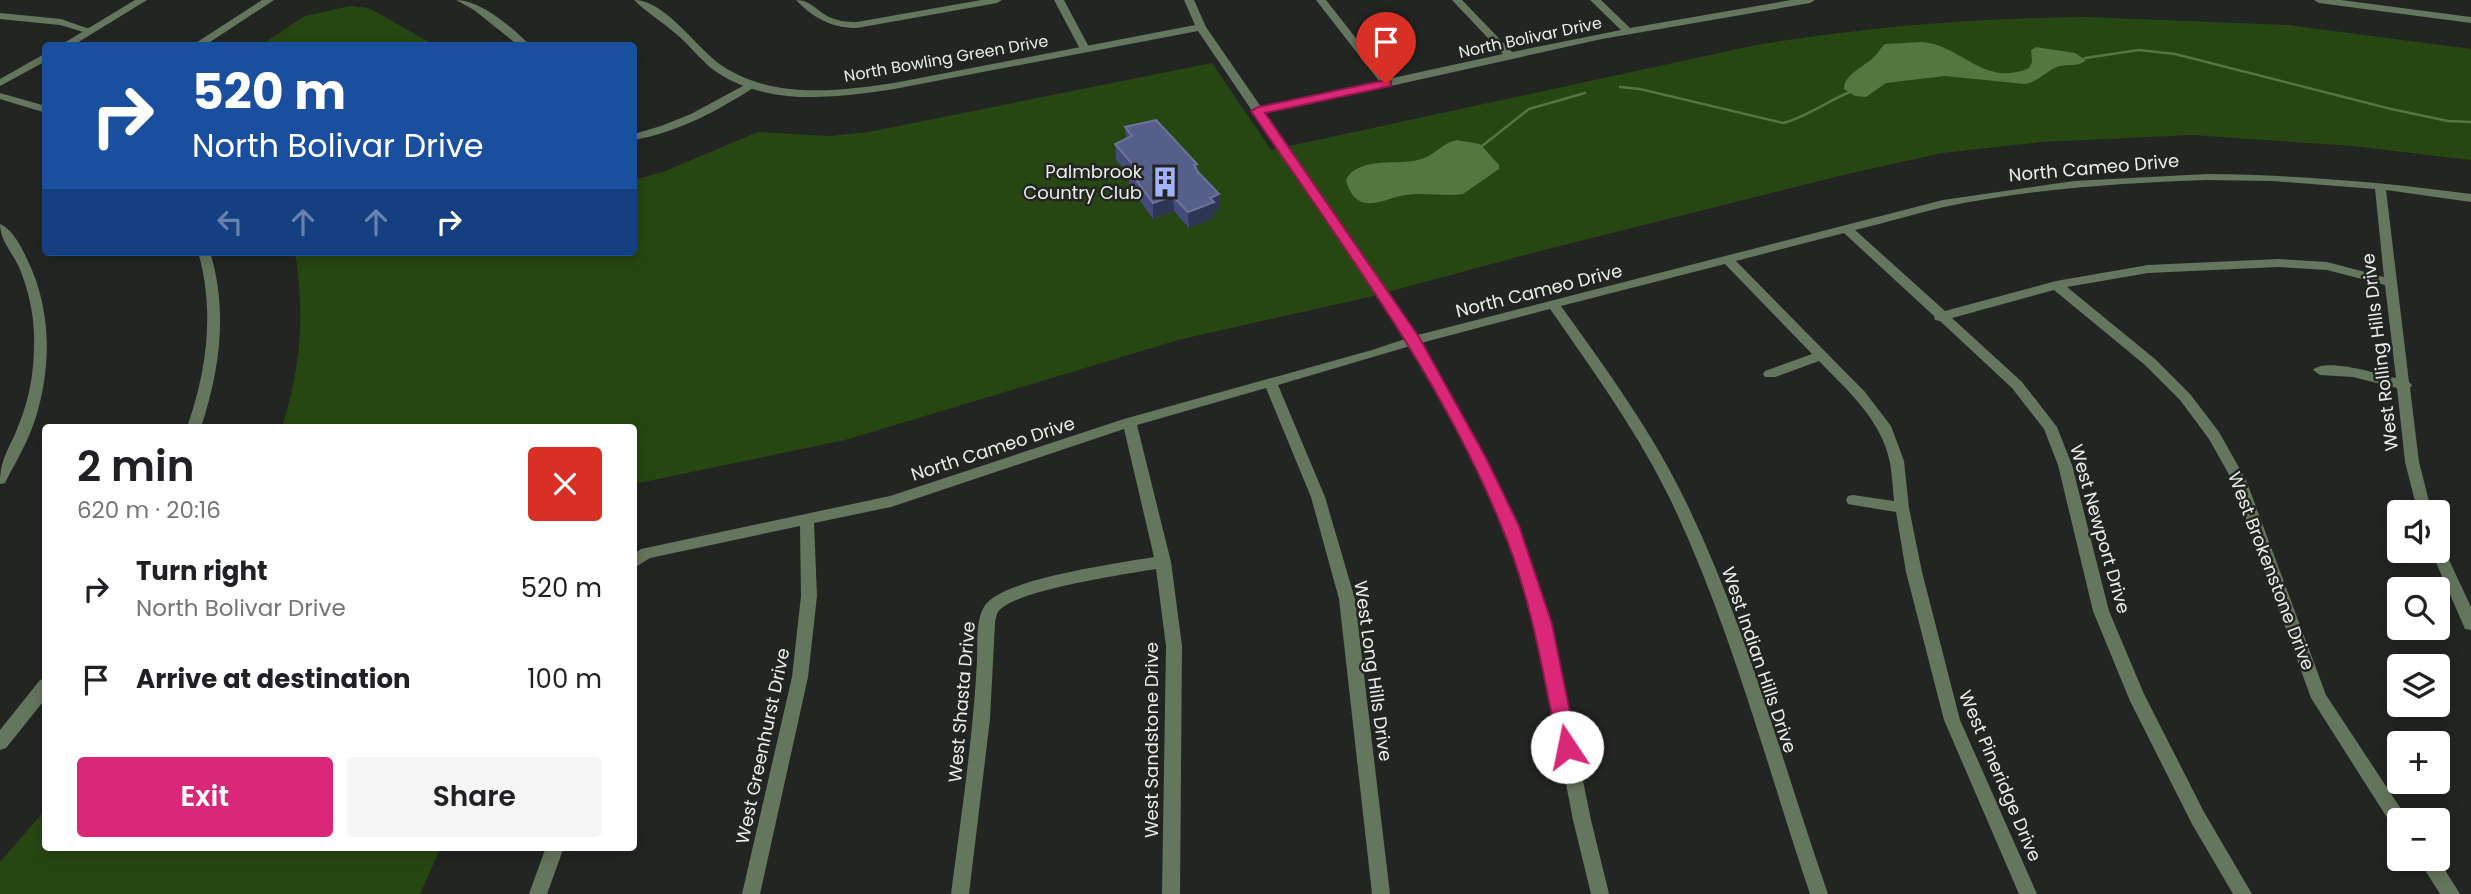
<!DOCTYPE html>
<html lang="en">
<head>
<meta charset="utf-8">
<style>
	body { margin:0; font-family:Poppins,sans-serif; background:#f6f6f6; color:#202124; height:100vh; display:flex; flex-direction:column; font-size:26px; white-space:nowrap }
	* { box-sizing:border-box; margin:0 }
	p { font-size:23px; color:#757577 }
	.icon { flex:none; width:38px; height:38px; fill:none; stroke:currentColor; stroke-width:2; stroke-linecap:round; stroke-linejoin:round }
	.map { position:relative; flex:1; overflow:hidden }
	.panel { position:absolute; left:42px; top:424px; width:595px; height:427px; display:flex; flex-direction:column; background:#fff; border-radius:7px; box-shadow:0 4px 18px #0003 }
	.panel>* { flex:none }
	.top-card { position:absolute; left:42px; top:42px; width:595px; height:214px; border-radius:7px; box-shadow:0 4px 18px #0003; background:#1a4fa0; color:#fff; overflow:hidden }
	.buttons { position:absolute; left:2387px; top:500px; display:grid; gap:14px }
	.buttons a { display:grid; place-items:center; width:63px; height:63px; border-radius:7px; background:#fff; box-shadow:0 4px 18px #0003; font-size:35px }
	.pin { position:absolute; display:grid; place-items:center; width:60px; height:60px; color:#fff; margin:-72px -30px; border-radius:50% 50% 50% 0; rotate:-45deg; box-shadow:0 0 7px #0007 }
	.pin .icon { rotate:45deg }
	.me { position:absolute; width:77px; margin:-38px; rotate:349deg; stroke-linejoin:round; filter:drop-shadow(0 0 5px #0008) }
	.turn { display:flex; align-items:center; gap:24px; height:147px; padding:0 35px; font-size:32px }
	.turn .icon { width:91px; height:91px; stroke-width:2.5 }
	.turn b { display:block; font-size:49px; line-height:60px }
	.lanes { display:flex; align-items:center; height:66px; padding:0 35px; background:#0003; justify-content:center; gap:35px; direction:ltr }
	.lanes .off { opacity:.35 }
	.round { display:grid; place-items:center; flex:none; width:74px; height:74px; border-radius:7px; background:#f6f6f6 }
	.headline { display:flex; align-items:center; justify-content:space-between; height:119px; padding:0 35px }
	h1 { font-size:42px; font-weight:600; line-height:52px }
	.button { display:flex; gap:14px; margin-top:auto; padding:14px 35px }
	.button a { flex:1; height:80px; border-radius:7px; background:#db2777; color:#fff; font-size:28px; font-weight:600; line-height:80px; text-align:center }
	.button a+a { background:#f6f6f6; color:#202124 }
	ul { padding:0; list-style:none }
	li { display:flex; align-items:center; gap:21px; height:91px; padding:0 35px }
	li div { flex:1 }
	li b { display:block; font-size:26px }
	li em { font-style:normal }
	.map>svg:first-child { display:block }
</style>
</head>
<body>
<div class="map">
<svg width="2471" height="894" viewBox="0 0 2471 894">
	<rect width="100%" height="100%" fill="#222521"/>
	<g fill="#264712">
		<polygon points="350,6 369,8 434,45 261,45 305,16"/>
		<path d="M 2086,17 L 2288,25 L 2471,49 L 2471,160 L 2352,146 L 2192,135 L 2041,142 L 1942,153 L 1843,175 L 1544,250 L 1369,297 L 1178,340 L 845,440 L 634,484 L 634,427 L 282,427 C 301,367 305,314 295,252 L 634,252 L 634,180 L 665,171 L 758,132 L 829,136 L 868,132 L 1212,63 L 1271,150 L 1756,45 C 1866,27 1975,18 2086,17 Z"/>
		<polygon points="45,810 46,847 441,847 420,894 0,894 0,862"/>
	</g>
	<g fill="#52773f">
		<path d="M 1922,42 C 1962,45 1984,88 2029,68 L 2032,62 L 2031,50 L 2036,47 L 2075,53 L 2086,60 C 2079,67 2069,64 2060,66 C 2046,70 2039,82 2025,84 L 1945,76 L 1886,83 L 1866,97 L 1855,96 L 1844,89 C 1844,74 1864,67 1874,57 C 1879,52 1880,48 1885,44 Z"/>
		<path d="M 1457,140 L 1480,144 L 1499,165 L 1499,169 L 1463,194 C 1442,197 1421,191 1400,196 C 1388,199 1374,206 1362,202 C 1352,198 1348,188 1346,180 C 1356,158 1394,164 1413,161 C 1435,158 1440,143 1457,140 Z"/>
	</g>
	<g fill="none" stroke-linecap="round" stroke-linejoin="round">
		<g stroke="#52773f" stroke-width="2.5">
			<polyline points="2085,58 2139,50 2175,54 2391,109 2448,121 2471,122"/>
			<path d="M 1620,87 L 1640,89 L 1783,123 C 1807,117 1827,101 1850,92"/>
			<polyline points="1482,146 1529,109 1585,93"/>
		</g>
		<g fill="#65765e" fill-rule="evenodd">
			<polygon points="262,0 274,0 204,46 191,46"/>
			<path d="M 456,0 C 481,0 513,28 531,46 L 519,46 L 474,10 Z"/>
			<path d="M 796,0 C 810,0 815,9 827,16 C 837,21 846,22 857,22 L 981,0 L 1002,0 L 997,3 L 857,28 C 832,28 813,18 796,0 Z"/>
			<polygon points="1054,0 1064,0 1090,49 1089,51 1080,49"/>
			<polygon points="1316,0 1326,0 1388,79 1503,54 1452,0 1462,0 1512,52 1621,30 1590,0 1601,0 1630,28 1791,0 1815,0 1810,3 1602,39 1386,87 1254,113 1254,109 1379,81"/>
			<polygon points="2314,0 2341,0 2471,17 2471,23 2319,3"/>
			<polygon points="0,13 61,19 95,31 90,34 60,25 0,19"/>
			<path d="M 752,81 L 756,82 L 756,86 C 718,111 678,132 634,140 L 634,134 L 661,126 L 691,114 Z"/>
			<polygon points="0,93 46,106 46,113 0,99"/>
			<path d="M 2207,174 C 2297,175 2382,182 2471,194 L 2471,202 L 2386,190 L 2409,382 L 2412,385 L 2410,388 L 2419,462 L 2432,513 L 2418,513 L 2405,462 L 2397,388 L 2353,377 L 2320,375 L 2313,370 C 2326,357 2378,374 2396,378 L 2385,285 L 2327,270 L 2278,267 L 2148,273 L 2067,287 L 2155,359 L 2190,394 L 2219,432 L 2246,480 L 2326,695 L 2405,815 L 2408,821 L 2399,821 L 2399,829 L 2393,827 L 2311,698 L 2232,480 L 2209,439 L 2180,400 L 2145,365 L 2054,290 L 1952,318 L 2022,382 L 2057,427 L 2072,465 L 2109,611 L 2144,694 L 2204,812 L 2252,894 L 2233,894 L 2192,824 L 2130,701 L 2093,611 L 2058,465 L 2044,429 L 2012,388 L 1940,321 L 1935,320 L 1934,316 L 1844,233 L 1736,261 L 1865,392 L 1891,426 L 1904,461 L 1909,508 L 1922,572 L 1960,720 L 2037,894 L 2019,894 L 1944,720 L 1906,572 L 1896,512 L 1853,505 L 1848,504 L 1846,500 L 1848,496 L 1853,495 L 1894,501 C 1893,489 1892,475 1890,463 C 1882,420 1847,390 1819,361 L 1775,377 L 1765,377 L 1763,374 L 1765,371 L 1812,354 L 1725,264 L 1561,306 C 1607,370 1653,433 1687,504 C 1747,629 1783,764 1828,894 L 1810,894 C 1766,763 1731,628 1672,503 C 1639,434 1594,372 1550,309 L 1417,344 L 1278,385 L 1325,497 L 1355,599 L 1390,894 L 1372,894 L 1339,599 L 1311,497 L 1266,388 L 1137,425 L 1171,562 L 1182,646 L 1180,894 L 1162,894 L 1166,646 L 1156,569 C 1127,574 1013,590 998,612 C 997,613 995,622 995,623 L 990,719 L 969,894 L 951,894 C 961,816 973,739 977,661 C 978,644 975,618 986,604 C 1007,578 1120,563 1154,557 L 1124,429 L 891,507 L 814,523 L 817,596 L 808,677 L 760,894 L 742,894 L 792,677 L 801,596 L 800,526 L 650,558 L 634,568 L 634,554 L 641,549 L 890,496 L 1124,419 L 1372,350 L 1414,336 L 1943,200 L 2074,181 ZM 2207,180 L 2273,181 L 2375,189 L 2384,277 L 2327,262 L 2278,259 L 2148,265 L 2056,281 L 1945,311 L 1855,230 C 1885,223 1914,214 1944,207 C 2031,189 2119,183 2207,180 Z"/>
			<path d="M 0,224 C 12,229 21,246 26,257 C 52,308 52,367 35,420 C 28,441 17,460 7,479 L 5,483 L 0,484 C 0,457 10,449 19,424 C 29,400 34,372 34,346 C 35,321 30,295 21,272 C 15,255 0,242 0,224 Z"/>
			<path d="M 198,252 L 210,252 C 228,310 220,370 201,427 L 187,427 C 207,371 215,310 198,252 Z"/>
			<polygon points="2438,545 2443,547 2471,607 2471,630 2465,629 2431,551 2438,551"/>
			<polygon points="46,678 46,698 6,748 0,750 0,730 40,680"/>
			<polygon points="546,847 564,847 547,894 529,894"/>
			<polygon points="2418,859 2438,859 2460,894 2440,894"/>
		</g>
		<g fill="#65765e" fill-rule="evenodd">
			<polygon points="135,0 147,0 72,46 59,46"/>
			<path d="M 634,0 C 667,0 699,53 727,69 C 778,99 838,91 894,83 L 1195,25 L 1184,0 L 1194,0 L 1206,27 L 1419,337 L 1485,458 L 1517,526 L 1551,624 L 1591,820 L 1609,894 L 1591,894 L 1573,820 L 1535,624 L 1503,526 L 1471,458 L 1408,341 L 1198,31 L 894,89 C 836,98 767,107 715,71 C 701,61 690,45 676,34 C 663,22 647,13 634,0 Z"/>
			<polygon points="46,53 46,61 0,86 0,79"/>
		</g>
	</g>
	<polygon fill="#444c7e" points="1125,127 1197,164 1197,171 1219,194 1219,210 1214,212 1214,218 1189,228 1174,211 1153,219 1129,185 1128,173 1116,160 1115,144 1126,139"/>
	<g fill="#2f3554">
		<polygon points="1219,194 1219,210 1214,212 1214,218 1189,228 1188,212 1210,198"/>
		<polygon points="1173,196 1174,211 1153,219 1153,203"/>
	</g>
	<polygon fill="#565e8a" stroke="#6d7499" stroke-width="2" points="1156,120 1197,164 1194,165 1198,172 1219,194 1210,198 1214,202 1188,212 1173,196 1153,203 1128,169 1135,167 1115,144 1132,136 1125,127"/>
	<path fill="#db2777" stroke="#8e194d" stroke-width="2" d="M 1386,80 L 1391,81 L 1391,86 L 1265,113 L 1419,337 L 1486,458 L 1519,526 L 1552,624 L 1577,747 L 1574,753 L 1567,755 L 1561,753 L 1558,747 C 1543,672 1531,596 1501,525 C 1440,375 1341,244 1251,111 L 1258,107 Z"/>
	<defs>
		<g id="building-bare" transform="scale(2.415)"><path d="M-4-6H4V6H1V3H-1V6H-4ZM-2.5-4.3h1.7v1.8h-1.7ZM.8-4.3h1.7v1.8H.8ZM-2.5-1h1.7V.8h-1.7ZM.8-1h1.7V.8H.8Z" fill="#a2b2fd" stroke="#222521" stroke-width="2.5" paint-order="stroke"/></g>
	</defs>
	<g fill-rule="evenodd">
		<use href="#building-bare" x="1165" y="182"/>
	</g>
	<g text-anchor="middle" stroke-width="5" stroke-linejoin="round" paint-order="stroke">
		<g font-size="16" fill="#eceeeb" stroke="#222521">
			<text transform="translate(1530 37) rotate(-12)" y="6">North Bolivar Drive</text>
			<text transform="translate(946 58) rotate(-10)" y="6">North Bowling Green Drive</text>
		</g>
		<g font-size="18" fill="#eceeeb" stroke="#222521">
			<text transform="translate(2094 168) rotate(-5)" y="6">North Cameo Drive</text>
			<text transform="translate(1539 291) rotate(-14)" y="6">North Cameo Drive</text>
			<text transform="translate(2380 352) rotate(-97)" y="6">West Rolling Hills Drive</text>
			<text transform="translate(993 449) rotate(-18)" y="6">North Cameo Drive</text>
			<text transform="translate(2100 529) rotate(74)" y="6">West Newport Drive</text>
			<text transform="translate(2271 571) rotate(69)" y="6">West Brokenstone Drive</text>
			<text transform="translate(1759 660) rotate(71)" y="6">West Indian Hills Drive</text>
			<text transform="translate(1373 671) rotate(82)" y="6">West Long Hills Drive</text>
			<text transform="translate(962 702) rotate(-85)" y="6">West Shasta Drive</text>
			<text transform="translate(1152 740) rotate(-90)" y="6">West Sandstone Drive</text>
			<text transform="translate(763 746) rotate(-78)" y="6">West Greenhurst Drive</text>
			<text transform="translate(2000 776) rotate(67)" y="6">West Pineridge Drive</text>
		</g>
		<g font-size="18" fill="#eceeeb" stroke="#222521" text-anchor="end">
			<text x="1142" y="178">Palmbrook<tspan x="1142" dy="21">Country Club</tspan></text>
		</g>
	</g>
</svg>
<div class="buttons">
<a><svg class="icon" aria-label="sound" viewBox="0 0 24 24"><path d="M4 9h4l5-4v14l-5-4H4zM17 9q2 3 0 6"/></svg></a>
<a><svg class="icon" aria-label="search" viewBox="0 0 24 24"><circle cx="10" cy="10" r="6"/><path d="M15 15l6 6"/></svg></a>
<a><svg class="icon" aria-label="layers" viewBox="0 0 24 24"><path d="M12 4l9 5-9 5-9-5zM3 14l9 5 9-5"/></svg></a>
<a>+</a>
<a>−</a>
</div>
<div class="pin" style="left:1386px;top:84px;background:#d93025"><svg class="icon" aria-label="arrive" viewBox="0 0 24 24"><path d="M6 21V4h12l-3 4 3 4H6"/></svg></div>
<svg class="me" style="left:1567px;top:747px" viewBox="-20 -20 40 40"><circle r="19" fill="#fff"/><path d="M0-13L10 11 0 6-10 11z" fill="#db2777"/></svg>
<div class="top-card">
<div class="turn"><svg class="icon" aria-label="right" viewBox="0 0 24 24"><path d="M7 20v-9h11M14 6l5 5-5 5"/></svg><div><b>520 m</b>North Bolivar Drive</div></div>
<div class="lanes"><svg class="icon off" aria-label="left" viewBox="0 0 24 24"><path d="M17 20v-9H6M10 6l-5 5 5 5"/></svg><svg class="icon off" aria-label="ahead" viewBox="0 0 24 24"><path d="M12 20V5M6 11l6-6 6 6"/></svg><svg class="icon off" aria-label="ahead" viewBox="0 0 24 24"><path d="M12 20V5M6 11l6-6 6 6"/></svg><svg class="icon" aria-label="right" viewBox="0 0 24 24"><path d="M7 20v-9h11M14 6l5 5-5 5"/></svg></div>
</div>
<section class="panel">
<div class="headline"><div><h1>2 min</h1><p>620 m · 20:16</p></div><a class="round" style="background:#d93025;color:#fff"><svg class="icon" aria-label="close" viewBox="0 0 24 24"><path d="M6 6l12 12M18 6L6 18"/></svg></a></div>
<ul>
<li><svg class="icon" aria-label="right" viewBox="0 0 24 24"><path d="M7 20v-9h11M14 6l5 5-5 5"/></svg><div><b>Turn right</b><p>North Bolivar Drive</p></div><em>520 m</em></li>
<li><svg class="icon" aria-label="arrive" viewBox="0 0 24 24"><path d="M6 21V4h12l-3 4 3 4H6"/></svg><div><b>Arrive at destination</b></div><em>100 m</em></li>
</ul>
<div class="button"><a>Exit</a><a>Share</a></div>
</section>
</div>
</body>
</html>
